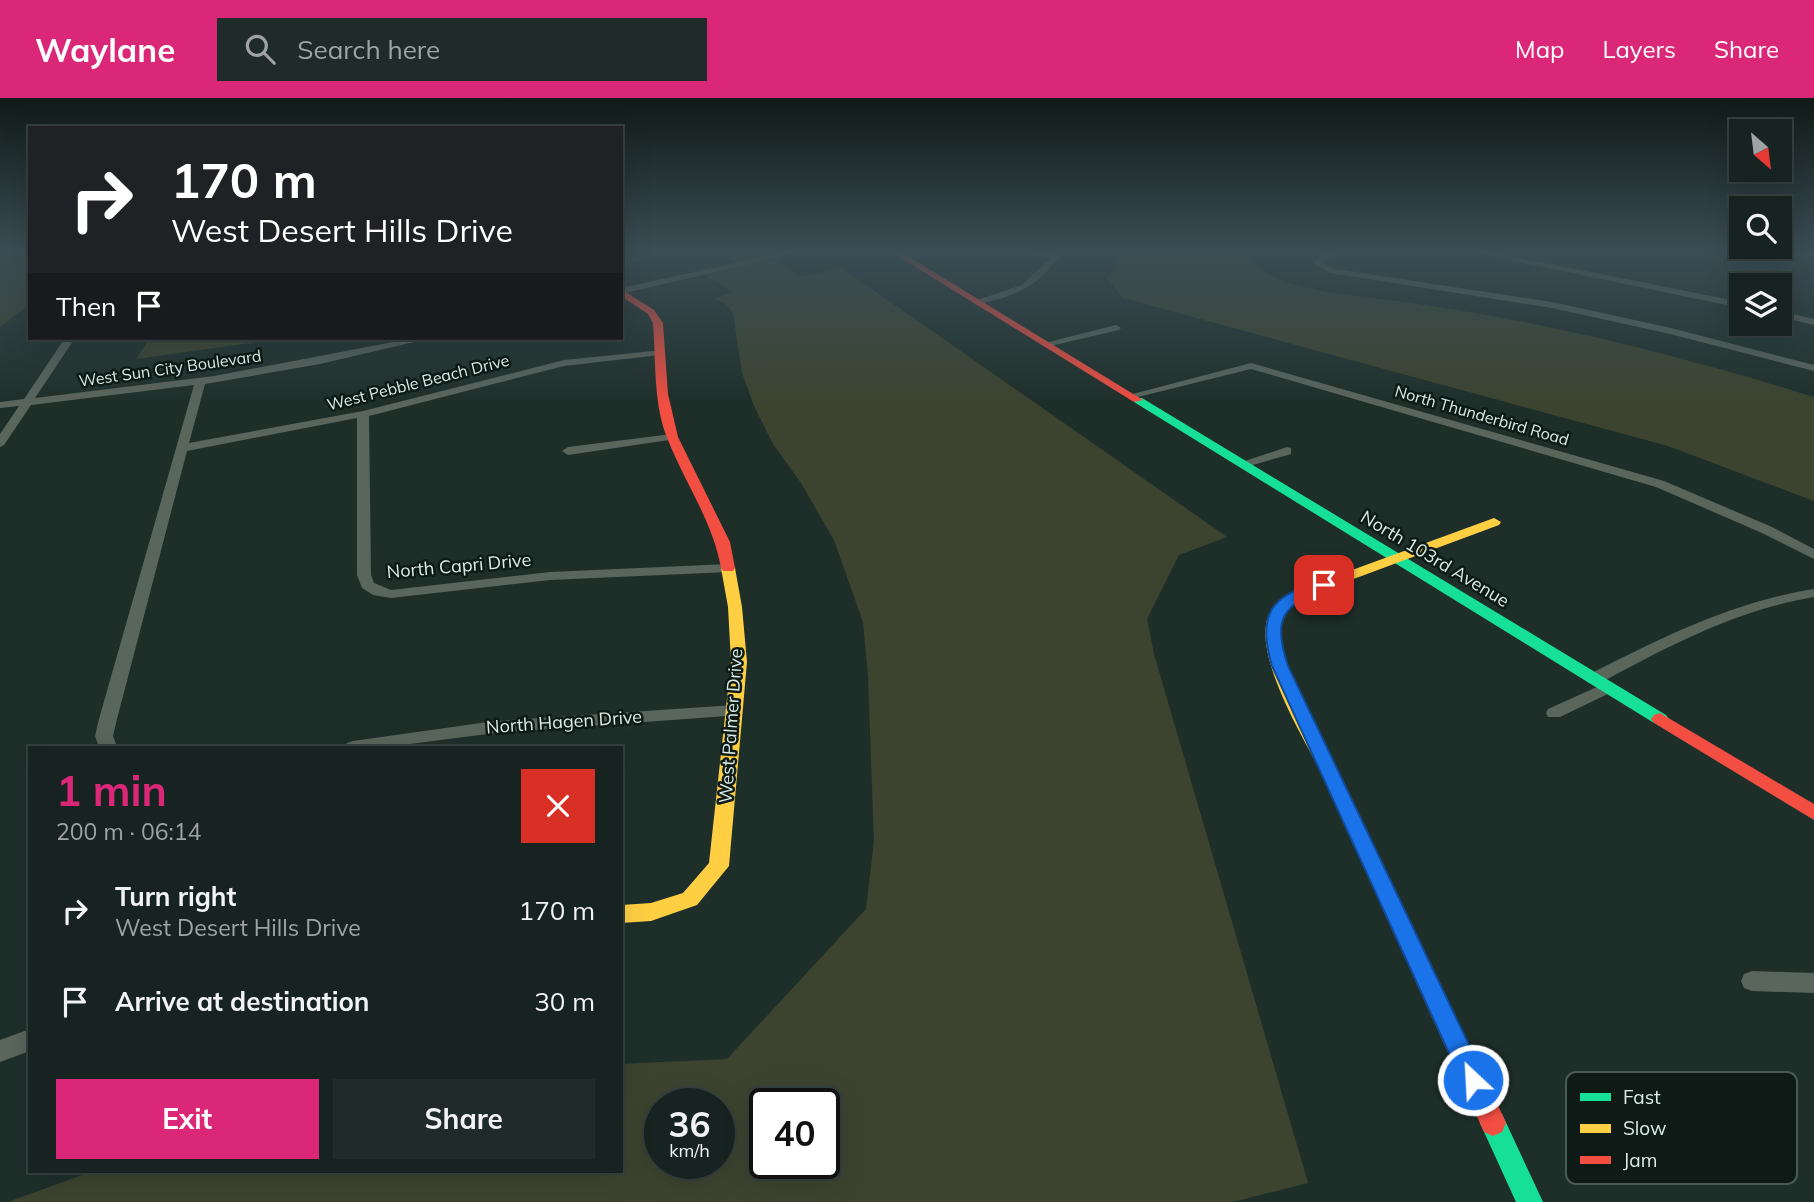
<!DOCTYPE html>
<html lang="en">
<head>
<meta charset="utf-8">
<style>
	body { margin:0; font-family:Mulish,sans-serif; background:#1f2b29; color:#f1f3f6; height:100vh; display:flex; flex-direction:column; font-size:26px; white-space:nowrap }
	* { box-sizing:border-box; margin:0 }
	p { font-size:23px; color:#9ea4a5 }
	.icon { flex:none; width:38px; height:38px; fill:none; stroke:currentColor; stroke-width:2; stroke-linecap:round; stroke-linejoin:round }
	.map { position:relative; flex:1; overflow:hidden }
	.drawer { position:absolute; left:28px; top:648px; width:595px; height:427px; display:flex; flex-direction:column; background:#162320; border-radius:0px; box-shadow:0 7px 28px #0002,0 0 0 2px #35403e }
	.drawer>* { flex:none }
	.banner { position:absolute; left:28px; top:28px; width:595px; height:214px; border-radius:0px; box-shadow:0 7px 28px #0002,0 0 0 2px #35403e; background:#202124; color:#fff; overflow:hidden }
	.needle { width:46px; rotate:152deg }
	.buttons { position:absolute; left:1729px; top:21px; display:grid; gap:14px }
	.buttons a { display:grid; place-items:center; width:63px; height:63px; border-radius:0px; background:#162320; box-shadow:0 7px 28px #0002,0 0 0 2px #35403e; font-size:35px }
	.speed { position:absolute; left:644px; top:990px; display:flex; gap:14px; font-size:35px; font-weight:700; text-align:center }
	.speed>* { display:grid; place-content:center; width:91px; height:91px; border-radius:50%; background:#162320; box-shadow:0 7px 28px #0002,0 0 0 2px #35403e; line-height:1 }
	.speed small { font-size:18px; font-weight:400 }
	.speed .limit { border:4px solid #111; border-radius:10px; background:#fff; color:#111 }
	.pin { position:absolute; display:grid; place-items:center; width:60px; height:60px; color:#fff; margin:-30px; border-radius:14px; box-shadow:0 4px 10px #0006 }
	.me { position:absolute; width:77px; margin:-38px; rotate:335deg; stroke-linejoin:round; filter:drop-shadow(0 0 5px #0008) }
	.turn { display:flex; align-items:center; gap:24px; height:147px; padding:0 28px; font-size:32px }
	.turn .icon { width:91px; height:91px; stroke-width:2.5 }
	.turn b { display:block; font-size:49px; line-height:60px }
	.then { display:flex; align-items:center; height:66px; padding:0 28px; background:#0003; gap:14px; font-size:26px }
	.round { display:grid; place-items:center; flex:none; width:74px; height:74px; border-radius:0px; background:#1f2b29 }
	.head { display:flex; align-items:center; justify-content:space-between; height:119px; padding:0 28px }
	h1 { font-size:42px; font-weight:700; line-height:52px; color:#db2777 }
	.primary-button { display:flex; gap:14px; margin-top:auto; padding:14px 28px }
	.primary-button a { flex:1; height:80px; border-radius:0px; background:#db2777; color:#fff; font-size:28px; font-weight:700; line-height:80px; text-align:center }
	.primary-button a+a { background:#1f2b29; color:#f1f3f6 }
	ul { padding:0; list-style:none }
	li { display:flex; align-items:center; gap:21px; height:91px; padding:0 28px }
	li div { flex:1 }
	li b { display:block; font-size:26px }
	li em { font-style:normal }
	header { display:flex; align-items:center; gap:42px; box-sizing:border-box; height:98px; padding:0 35px; background:#db2777; color:#fff }
	header strong { font-size:33px }
	nav { display:flex; gap:38px; margin-inline-start:auto; font-size:24px }
	.search { width:490px; height:63px; background:#1f2b29; display:flex; align-items:center; gap:18px; box-sizing:border-box; padding:0 24px; border-radius:0px; color:#9ea4a5; font-size:26px }
	.map>svg:first-child { display:block }
</style>
</head>
<body>
<header>
<strong>Waylane</strong>
<div class="search"><svg class="icon" aria-label="search" viewBox="0 0 24 24"><circle cx="10" cy="10" r="6"/><path d="M15 15l6 6"/></svg>Search here</div>
<nav><a>Map</a><a>Layers</a><a>Share</a></nav>
</header>
<div class="map">
<svg width="1814" height="1104" viewBox="0 0 1814 1104">
	<rect width="100%" height="100%" fill="#1e2f2a"/>
	<g fill="#3c4430" fill-rule="evenodd">
		<polygon points="0,152 30,152 30,206 0,229"/>
		<polygon points="621,152 688,152 621,168"/>
		<path d="M 718,152 L 747,152 L 762,161 L 769,159 L 801,179 L 842,170 L 1227,439 L 1179,457 L 1147,521 L 1154,556 L 1308,1085 L 1233,1104 L 8,1104 L 93,1073 L 621,1073 L 621,966 L 727,961 L 866,811 L 874,743 L 868,578 L 863,524 L 834,442 L 801,385 L 773,346 L 754,308 L 742,275 L 733,215 L 727,207 L 714,200 L 733,194 L 700,175 L 739,165 ZM 660,1006 L 719,1006 L 719,1066 L 660,1066 ZM 765,1006 L 824,1006 L 824,1066 L 765,1066 Z"/>
		<path d="M 1127,152 L 1256,152 L 1251,161 C 1266,187 1336,196 1364,199 C 1516,216 1668,254 1814,299 L 1814,403 L 1668,348 L 1123,200 L 1107,180 Z"/>
		<polygon points="150,240 286,240 136,261"/>
	</g>
	<g fill="none" stroke-linecap="round" stroke-linejoin="round">
		<g fill="#5a655c" fill-rule="evenodd">
			<polygon points="793,152 809,152 621,196 621,190"/>
			<path d="M 1057,152 L 1065,152 C 1035,190 1022,196 976,207 L 972,204 L 1022,187 L 1050,160 L 1032,157 L 1032,153 L 1054,155 Z"/>
			<polygon points="1330,152 1340,152 1323,165 1335,171 1552,204 1671,230 1814,267 1814,273 1670,236 1552,210 1330,175 1314,166 1319,158"/>
			<polygon points="1462,152 1480,152 1741,204 1741,210"/>
			<polygon points="1715,152 1814,155 1814,159 1719,154"/>
			<polygon points="1780,213 1814,221 1814,227 1780,219"/>
			<polygon points="1116,227 1121,230 1119,232 1046,249 1041,246"/>
			<polygon points="65,240 75,240 35,300 214,278 414,240 431,240 320,266 205,286 189,345 363,313 564,262 663,252 663,256 660,257 564,268 369,318 371,477 374,485 391,492 550,474 729,466 736,470 729,474 550,482 391,500 373,497 362,490 357,477 357,320 187,353 117,621 113,638 117,649 99,649 95,638 99,621 194,287 31,307 4,347 0,349 0,336 19,308 0,310 0,304 24,301"/>
			<polygon points="1251,265 1664,383 1772,429 1814,451 1814,461 1762,435 1656,389 1251,271 1130,301 1125,298"/>
			<polygon points="672,336 678,339 676,341 568,357 562,353 568,349"/>
			<polygon points="1287,349 1291,350 1291,356 1242,370 1236,366"/>
			<path d="M 1814,491 L 1814,499 C 1736,512 1669,548 1600,585 L 1588,585 L 1586,581 L 1588,577 C 1661,540 1732,504 1814,491 Z"/>
			<polygon points="1608,584 1616,589 1614,593 1560,619 1548,619 1546,615 1548,611"/>
			<polygon points="734,607 740,609 742,613 740,617 495,635 387,649 344,649 347,645 353,643 495,623"/>
			<polygon points="1752,873 1814,875 1814,895 1752,893 1744,890 1741,883 1744,876"/>
			<polygon points="30,931 30,953 0,964 0,942"/>
		</g>
		<g fill="#16e098" fill-rule="evenodd">
			<polygon points="1134,300 1142,300 1666,617 1669,621 1666,625 1654,625 1134,304"/>
			<polygon points="1493,1012 1502,1016 1543,1104 1516,1104 1480,1025 1484,1016"/>
		</g>
		<g fill="#ffcf43" fill-rule="evenodd">
			<path d="M 1494,420 L 1501,424 L 1499,427 L 1305,499 C 1298,504 1288,509 1284,517 C 1267,549 1319,636 1335,666 L 1332,671 L 1320,671 C 1301,637 1254,557 1268,519 C 1273,508 1285,500 1295,493 Z"/>
			<polygon points="728,466 735,470 742,509 747,564 729,768 697,807 651,823 621,825 621,807 651,805 683,795 709,765 731,564 728,509 721,470"/>
		</g>
		<g fill="#f24e42" fill-rule="evenodd">
			<polygon points="888,152 898,152 1143,302 1134,304"/>
			<path d="M 621,191 L 654,212 L 663,225 L 668,296 L 678,339 L 730,444 L 735,470 L 733,473 L 723,473 L 721,470 C 713,424 685,385 668,342 C 653,307 656,262 653,225 L 648,216 L 621,198 Z"/>
			<polygon points="1660,615 1814,706 1814,722 1654,625 1651,621 1654,617"/>
			<polygon points="1326,660 1332,661 1335,666 1502,1016 1506,1025 1502,1034 1493,1038 1484,1034 1317,666 1320,661"/>
		</g>
	</g>
	<linearGradient id="sky" x2="0" y2="1"><stop stop-color="#101a17"/><stop offset="0.5" stop-color="#3b4d55"/><stop offset="1" stop-color="#3b4d55" stop-opacity="0"/></linearGradient>
	<rect width="1814" height="307" fill="url(#sky)"/>
	<path fill="#1a73e8" stroke="#114b97" stroke-width="2" d="M 1324,482 L 1331,487 L 1329,490 C 1283,507 1272,518 1288,568 L 1482,974 L 1486,982 L 1482,990 L 1473,994 L 1465,990 L 1272,568 C 1256,515 1272,496 1324,482 Z"/>
	<g text-anchor="middle" stroke-width="5" stroke-linejoin="round" paint-order="stroke">
		<g font-size="16" fill="#dbece6" stroke="#0d1a16">
			<text transform="translate(170 270) rotate(-8)" y="6">West Sun City Boulevard</text>
			<text transform="translate(418 284) rotate(-14)" y="6">West Pebble Beach Drive</text>
			<text transform="translate(1482 317) rotate(16)" y="6">North Thunderbird Road</text>
		</g>
		<g font-size="18" fill="#dbece6" stroke="#0d1a16">
			<text transform="translate(1435 461) rotate(31)" y="6">North 103rd Avenue</text>
			<text transform="translate(459 468) rotate(-5)" y="6">North Capri Drive</text>
			<text transform="translate(564 624) rotate(-4)" y="6">North Hagen Drive</text>
			<text transform="translate(731 628) rotate(-86)" y="6">West Palmer Drive</text>
		</g>
	</g>
	<rect x="1566" y="974" width="231" height="112" rx="10" fill="#0d1a16" stroke="#4b5954" stroke-width="2"/>
	<rect x="1580" y="995" width="31" height="8" fill="#16e098"/>
	<rect x="1580" y="1026" width="31" height="9" fill="#ffcf43"/>
	<rect x="1580" y="1058" width="31" height="8" fill="#f24e42"/>
	<g font-size="19" fill="#dbece6">
		<text x="1623" y="1006">Fast</text>
		<text x="1623" y="1037">Slow</text>
		<text x="1623" y="1069">Jam</text>
	</g>
</svg>
<div class="buttons">
<a><svg class="needle" viewBox="-14 -14 28 28"><path d="M0-13l5 13h-10z" fill="#e53935"/><path d="M0 13l5-13h-10z" fill="#9ea4a5"/></svg></a>
<a><svg class="icon" aria-label="search" viewBox="0 0 24 24"><circle cx="10" cy="10" r="6"/><path d="M15 15l6 6"/></svg></a>
<a><svg class="icon" aria-label="layers" viewBox="0 0 24 24"><path d="M12 4l9 5-9 5-9-5zM3 14l9 5 9-5"/></svg></a>
</div>
<div class="speed"><div>36<small>km/h</small></div><div class="limit">40</div></div>
<div class="pin" style="left:1324px;top:487px;background:#d93025"><svg class="icon" aria-label="arrive" viewBox="0 0 24 24"><path d="M6 21V4h12l-3 4 3 4H6"/></svg></div>
<svg class="me" style="left:1473px;top:982px" viewBox="-20 -20 40 40"><circle r="17" fill="#1a73e8" stroke="#fff" stroke-width="3"/><path d="M0-11L8 9 0 5-8 9z" fill="#fff"/></svg>
<div class="banner">
<div class="turn"><svg class="icon" aria-label="right" viewBox="0 0 24 24"><path d="M7 20v-9h11M14 6l5 5-5 5"/></svg><div><b>170 m</b>West Desert Hills Drive</div></div>
<div class="then">Then<svg class="icon" aria-label="arrive" viewBox="0 0 24 24"><path d="M6 21V4h12l-3 4 3 4H6"/></svg></div>
</div>
<section class="drawer">
<div class="head"><div><h1>1 min</h1><p>200 m · 06:14</p></div><a class="round" style="background:#d93025;color:#fff"><svg class="icon" aria-label="close" viewBox="0 0 24 24"><path d="M6 6l12 12M18 6L6 18"/></svg></a></div>
<ul>
<li><svg class="icon" aria-label="right" viewBox="0 0 24 24"><path d="M7 20v-9h11M14 6l5 5-5 5"/></svg><div><b>Turn right</b><p>West Desert Hills Drive</p></div><em>170 m</em></li>
<li><svg class="icon" aria-label="arrive" viewBox="0 0 24 24"><path d="M6 21V4h12l-3 4 3 4H6"/></svg><div><b>Arrive at destination</b></div><em>30 m</em></li>
</ul>
<div class="primary-button"><a>Exit</a><a>Share</a></div>
</section>
</div>
</body>
</html>
